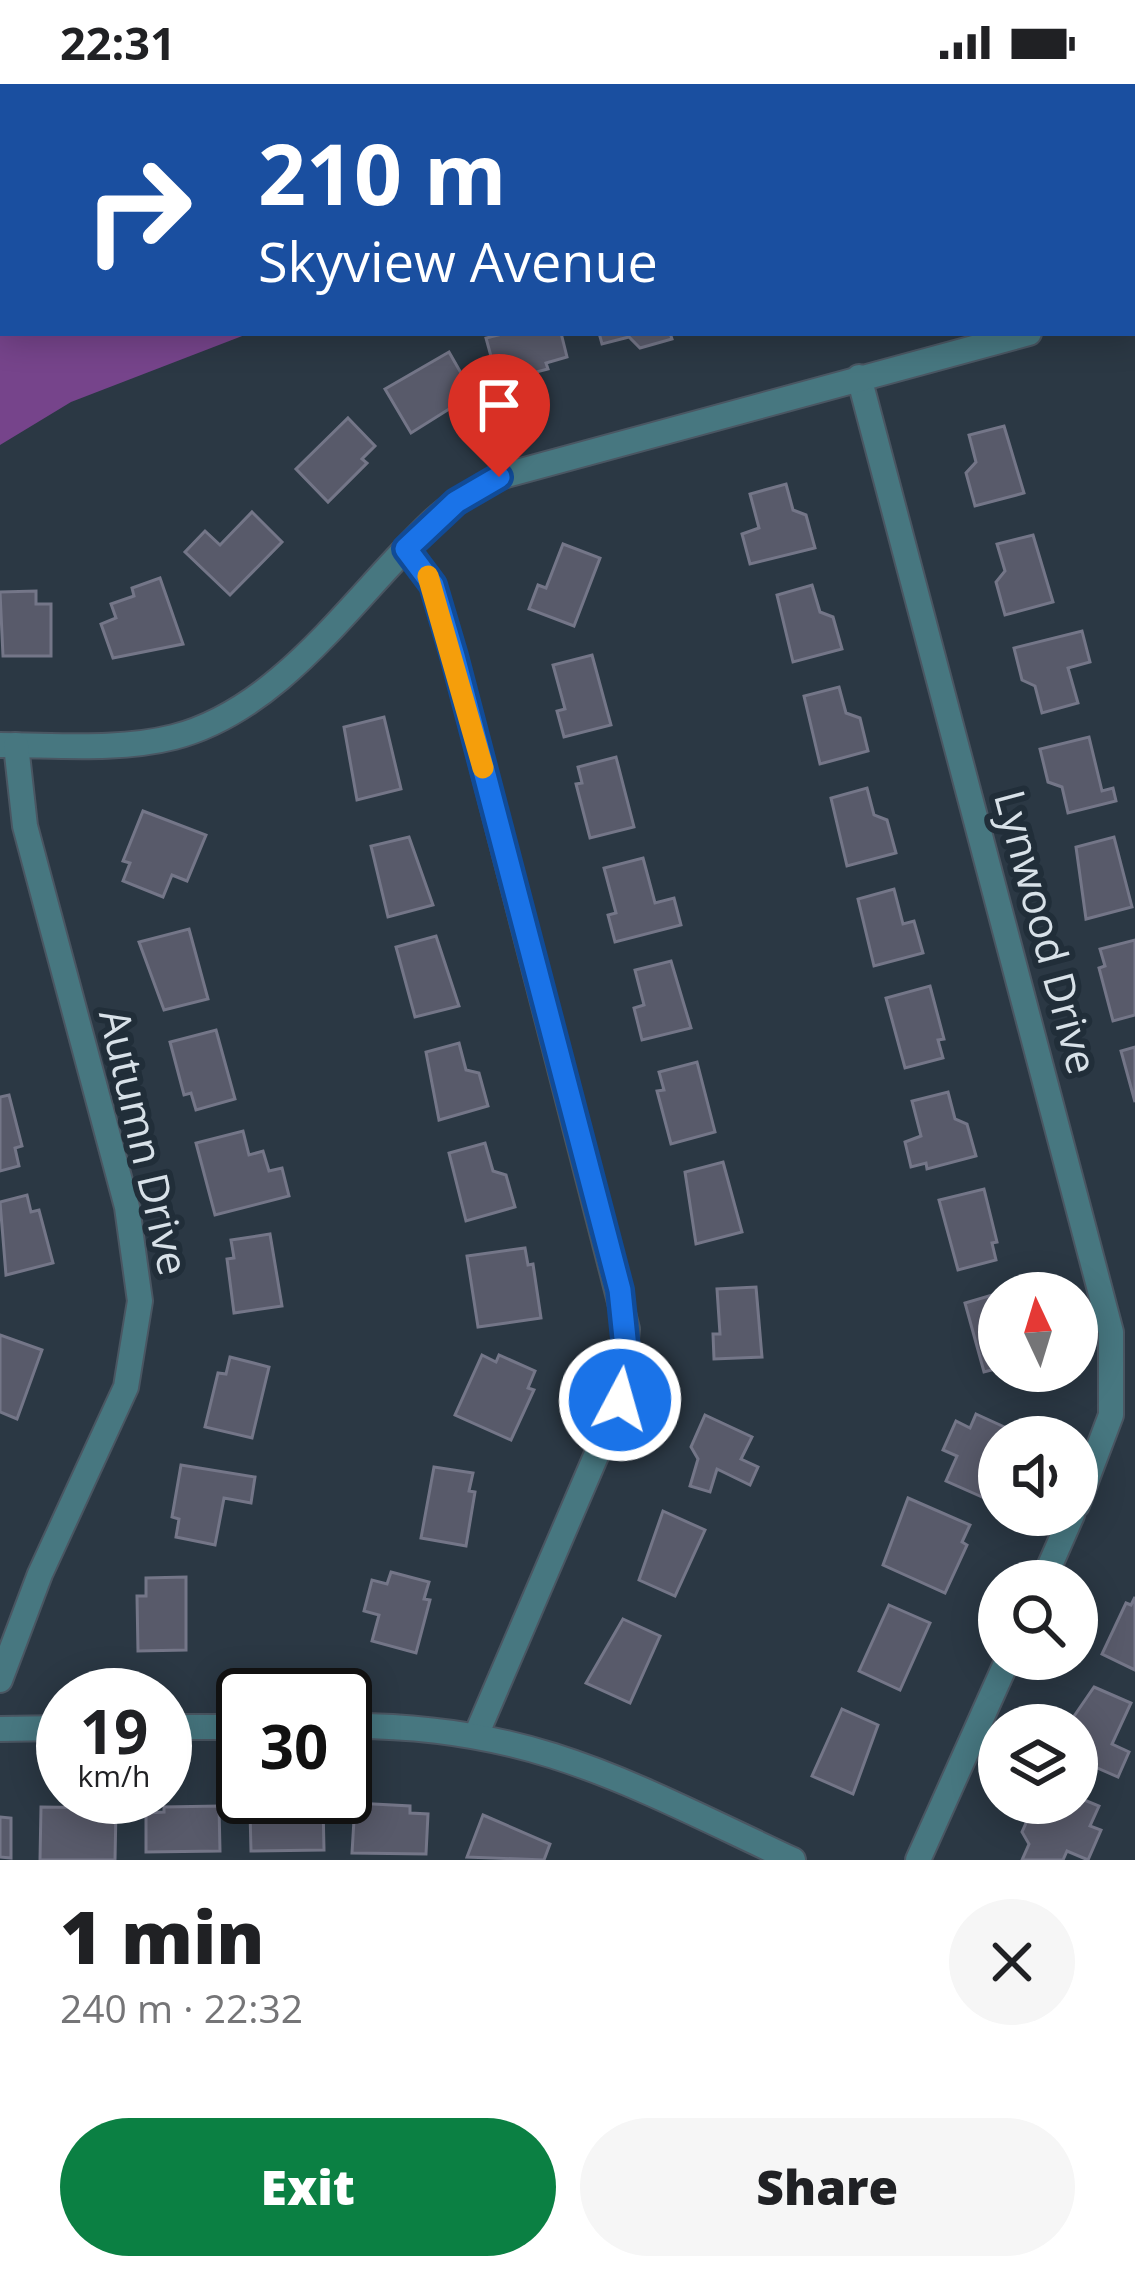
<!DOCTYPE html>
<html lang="en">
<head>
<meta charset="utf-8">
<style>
	body { margin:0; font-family:"Open Sans",sans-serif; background:#f6f6f6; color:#202124; height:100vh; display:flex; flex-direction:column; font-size:45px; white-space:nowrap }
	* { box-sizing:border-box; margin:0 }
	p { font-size:39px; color:#757577 }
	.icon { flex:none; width:66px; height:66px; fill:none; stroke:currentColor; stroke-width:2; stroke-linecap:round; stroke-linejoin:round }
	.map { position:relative; height:1776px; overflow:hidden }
	.panel { display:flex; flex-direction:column; background:#fff; flex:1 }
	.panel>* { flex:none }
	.top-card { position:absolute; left:0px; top:0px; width:1137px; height:252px; box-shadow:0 6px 30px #0003; background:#1a4fa0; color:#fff; overflow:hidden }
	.needle { width:78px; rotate:356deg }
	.fabs { position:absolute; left:978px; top:1188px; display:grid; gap:24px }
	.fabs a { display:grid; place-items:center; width:120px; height:120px; border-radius:50%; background:#fff; box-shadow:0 6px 30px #0003; font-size:60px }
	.speed { position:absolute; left:36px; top:1584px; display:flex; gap:24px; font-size:60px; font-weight:700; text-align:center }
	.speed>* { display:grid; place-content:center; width:156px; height:156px; border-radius:50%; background:#fff; box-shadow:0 6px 30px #0003; line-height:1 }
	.speed small { font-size:30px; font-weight:400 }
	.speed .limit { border:6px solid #111; border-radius:18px; background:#fff; color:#111 }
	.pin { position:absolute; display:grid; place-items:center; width:102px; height:102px; color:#fff; margin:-123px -51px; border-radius:50% 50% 50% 0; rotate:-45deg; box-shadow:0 0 12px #0007 }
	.pin .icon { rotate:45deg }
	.me { position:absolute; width:132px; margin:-66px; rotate:6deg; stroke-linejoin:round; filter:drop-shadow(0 0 9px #0008) }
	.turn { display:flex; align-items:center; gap:42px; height:252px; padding:0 60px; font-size:54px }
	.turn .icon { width:156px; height:156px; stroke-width:2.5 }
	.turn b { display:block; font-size:84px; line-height:102px }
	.round { display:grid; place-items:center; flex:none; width:126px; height:126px; border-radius:63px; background:#f6f6f6 }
	.summary { display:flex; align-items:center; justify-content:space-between; height:204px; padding:0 60px }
	h1 { font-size:72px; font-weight:800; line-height:90px }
	.action { display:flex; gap:24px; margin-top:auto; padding:24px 60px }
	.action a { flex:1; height:138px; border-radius:72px; background:#0b8043; color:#fff; font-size:48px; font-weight:800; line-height:138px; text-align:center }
	.action a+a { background:#f6f6f6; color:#202124 }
	.status { display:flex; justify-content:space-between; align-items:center; height:84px; padding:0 60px; background:#fff; direction:ltr }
	.status svg { height:33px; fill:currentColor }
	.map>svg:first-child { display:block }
</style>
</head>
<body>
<div class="status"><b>22:31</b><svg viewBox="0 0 49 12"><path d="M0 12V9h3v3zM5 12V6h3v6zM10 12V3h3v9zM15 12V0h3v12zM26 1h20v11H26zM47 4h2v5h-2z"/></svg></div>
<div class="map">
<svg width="1135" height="1776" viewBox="0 0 1135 1776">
	<rect width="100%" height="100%" fill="#2b3844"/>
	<polygon fill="#76448b" points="0,0 55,3 3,3 3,249 250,249 71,318 0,361"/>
	<g fill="#585a6a" stroke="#747688" stroke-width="3">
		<polygon points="506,249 561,249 567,273 546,279 548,285 498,298 486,254"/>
		<polygon points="599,249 670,249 672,255 640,264 629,253 602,260"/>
		<polygon points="449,268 473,310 411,349 385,305"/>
		<polygon points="348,334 375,362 362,375 367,379 328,418 296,385"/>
		<polygon points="1004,342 1024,409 975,422 966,389 976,378 969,351"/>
		<polygon points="786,400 793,426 806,431 815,464 750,480 742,450 759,444 750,410"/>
		<polygon points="252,428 282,458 230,511 185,468 205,447 220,461"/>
		<polygon points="1033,451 1053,518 1005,531 996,498 1005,487 997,460"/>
		<polygon points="563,460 600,474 574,542 529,525 538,501 546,504"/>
		<polygon points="160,494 183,560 113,574 101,540 116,534 111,520 134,512 132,504"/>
		<polygon points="812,501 820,528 833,533 842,565 793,578 777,511"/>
		<polygon points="36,507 36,520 51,520 51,572 3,572 0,508"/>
		<polygon points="1082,547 1090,578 1068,584 1078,619 1042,629 1035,602 1022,596 1014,564"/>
		<polygon points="592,571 611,641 564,653 557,627 565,625 553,581"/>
		<polygon points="839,603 846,629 860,634 868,667 820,680 804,612"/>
		<polygon points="384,633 401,705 357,716 344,643"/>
		<polygon points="1089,653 1102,707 1113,704 1116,717 1068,729 1062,703 1048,698 1040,665"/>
		<polygon points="616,673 634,743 590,754 576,700 582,699 578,683"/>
		<polygon points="867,704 874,731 887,736 896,769 847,782 831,714"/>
		<polygon points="143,727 206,751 187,797 172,791 163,813 123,797 130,779 123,777"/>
		<polygon points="409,753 433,821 388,833 371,762"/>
		<polygon points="1114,753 1132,823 1086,835 1076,763"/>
		<polygon points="643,774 655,819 674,814 681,841 615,858 608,831 616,829 604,784"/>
		<polygon points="894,805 903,840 914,837 923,869 874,882 858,815"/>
		<polygon points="189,845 208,915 164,926 139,858"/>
		<polygon points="436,852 459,922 415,933 396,863"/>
		<polygon points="1135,856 1135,931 1113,937 1099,884 1105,882 1100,865"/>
		<polygon points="671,877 691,944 642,956 634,924 644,921 635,886"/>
		<polygon points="930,902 944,955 938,956 943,974 905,984 886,914"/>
		<polygon points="216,946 235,1015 196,1026 191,1009 184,1011 170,958"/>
		<polygon points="459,959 466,986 479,989 488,1022 439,1036 426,968"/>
		<polygon points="1135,963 1135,1018 1121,967"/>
		<polygon points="697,978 715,1048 671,1060 657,1007 664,1006 659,988"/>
		<polygon points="948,1008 955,1035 967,1040 976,1072 927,1085 926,1079 911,1083 905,1058 921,1052 912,1017"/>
		<polygon points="9,1011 22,1062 15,1064 19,1082 0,1087 0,1013"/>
		<polygon points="243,1047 249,1071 263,1067 269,1087 282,1084 289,1112 215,1131 196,1059"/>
		<polygon points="485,1059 493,1087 506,1091 515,1123 466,1137 449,1069"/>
		<polygon points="723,1078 742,1148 696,1160 685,1088"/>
		<polygon points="984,1105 997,1158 992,1159 996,1176 958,1186 939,1116"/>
		<polygon points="27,1111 31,1128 39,1126 53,1179 6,1191 0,1118"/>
		<polygon points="270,1150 282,1222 234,1229 227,1175 234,1174 231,1156"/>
		<polygon points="525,1164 528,1181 533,1180 541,1234 478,1243 467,1172"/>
		<polygon points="756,1203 762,1273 714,1275 713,1250 720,1250 717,1205"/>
		<polygon points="999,1209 999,1284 984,1288 965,1219"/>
		<polygon points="0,1251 42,1266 17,1335 0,1328"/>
		<polygon points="482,1271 496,1278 499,1271 535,1287 528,1304 534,1306 511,1356 455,1331"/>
		<polygon points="230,1273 269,1283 252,1354 205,1343 218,1289 226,1290"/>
		<polygon points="976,1330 1013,1347 1010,1353 999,1353 999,1393 989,1416 946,1397 957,1372 943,1366 956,1337 970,1344"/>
		<polygon points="705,1331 752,1353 741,1375 758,1383 750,1401 717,1385 710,1408 690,1402 698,1375 691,1363"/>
		<polygon points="181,1381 255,1393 251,1419 224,1414 215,1461 176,1453 179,1435 172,1433"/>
		<polygon points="434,1383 473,1389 469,1407 475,1408 466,1462 421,1454"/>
		<polygon points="908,1414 970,1441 962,1458 967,1461 945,1509 883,1481"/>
		<polygon points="663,1427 705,1446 675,1512 639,1496"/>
		<polygon points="391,1488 429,1498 424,1515 430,1516 416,1569 372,1557 379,1531 364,1527 372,1496 387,1500"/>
		<polygon points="186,1493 186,1566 138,1567 137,1512 146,1512 146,1494"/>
		<polygon points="1135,1513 1135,1586 1102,1570 1126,1519 1131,1521"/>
		<polygon points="889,1521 930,1539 900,1606 859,1587"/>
		<polygon points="623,1535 660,1552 630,1619 586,1599"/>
		<polygon points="1094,1603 1131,1619 1112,1660 1129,1668 1118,1693 1077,1675 1077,1641 1068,1641"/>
		<polygon points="842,1625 878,1641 853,1710 812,1692"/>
		<polygon points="1077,1713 1099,1722 1090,1742 1101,1746 1088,1776 1067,1767 1063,1776 1022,1776 1029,1760 1022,1748 1035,1719 1077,1719"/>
		<polygon points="355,1719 410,1722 410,1729 428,1730 426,1770 352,1769"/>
		<polygon points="323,1721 324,1766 251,1767 250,1727"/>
		<polygon points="219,1722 220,1767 146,1768 146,1729 164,1728 164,1723"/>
		<polygon points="41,1723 116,1724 115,1776 40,1776"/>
		<polygon points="483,1731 550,1760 544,1776 467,1773"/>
		<polygon points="0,1733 11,1734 11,1774 0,1773"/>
	</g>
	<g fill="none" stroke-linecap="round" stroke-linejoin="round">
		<g stroke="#4a5662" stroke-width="28">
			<g id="minor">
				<polyline points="1134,225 1135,225"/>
				<polyline points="859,293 1111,1248 1111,1331 1077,1421"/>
				<polyline points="406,465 433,501 454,572 627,1245 620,1316 477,1649"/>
				<path d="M 0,661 C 56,661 119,667 174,653 C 282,625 353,513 431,439 C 450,420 475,407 499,393 L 1029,249"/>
				<polyline points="1043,1497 1072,1431"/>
				<polyline points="0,1596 40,1490 126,1303 140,1217 127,1123 25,742 16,661"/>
				<path d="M 345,1642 C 530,1640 632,1701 793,1776"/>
				<polyline points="165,1643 243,1643"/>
				<polyline points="0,1645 63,1644"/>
				<polyline points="918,1776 1008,1575"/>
			</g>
		</g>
		<use href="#minor" stroke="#477780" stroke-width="24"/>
	</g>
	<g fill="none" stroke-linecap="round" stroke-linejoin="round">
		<g stroke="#114b97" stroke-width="30">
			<polyline id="route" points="499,393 456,418 406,465 433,501 454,572 620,1206 627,1274 620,1316"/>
		</g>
		<use href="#route" stroke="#1a73e8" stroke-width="21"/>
		<polyline stroke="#f59e0b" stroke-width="21" points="428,492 483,684"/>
	</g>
	<g text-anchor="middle" stroke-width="12" stroke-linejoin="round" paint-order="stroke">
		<g font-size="42" fill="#d8e1e8" stroke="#212e39">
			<text transform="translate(1046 848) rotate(75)" y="15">Lynwood Drive</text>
			<text transform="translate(144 1058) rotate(77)" y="15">Autumn Drive</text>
		</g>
	</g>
</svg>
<div class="fabs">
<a><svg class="needle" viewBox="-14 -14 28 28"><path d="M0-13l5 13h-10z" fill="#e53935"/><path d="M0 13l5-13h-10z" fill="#757577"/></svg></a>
<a><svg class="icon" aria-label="sound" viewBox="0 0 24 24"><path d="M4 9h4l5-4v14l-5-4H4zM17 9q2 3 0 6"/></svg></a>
<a><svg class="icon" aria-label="search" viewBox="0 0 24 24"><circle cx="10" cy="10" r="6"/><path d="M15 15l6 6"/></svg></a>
<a><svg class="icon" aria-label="layers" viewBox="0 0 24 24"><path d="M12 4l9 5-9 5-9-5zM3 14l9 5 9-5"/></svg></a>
</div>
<div class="speed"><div>19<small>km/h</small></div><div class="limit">30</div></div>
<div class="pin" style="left:499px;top:393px;background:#d93025"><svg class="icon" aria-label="arrive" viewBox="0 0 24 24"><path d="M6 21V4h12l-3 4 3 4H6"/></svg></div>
<svg class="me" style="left:620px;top:1316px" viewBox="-20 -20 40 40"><circle r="17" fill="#1a73e8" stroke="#fff" stroke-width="3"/><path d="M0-11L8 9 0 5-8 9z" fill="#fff"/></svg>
<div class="top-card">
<div class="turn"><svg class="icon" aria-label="right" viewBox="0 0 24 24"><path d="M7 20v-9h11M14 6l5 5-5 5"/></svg><div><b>210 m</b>Skyview Avenue</div></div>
</div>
</div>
<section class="panel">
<div class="summary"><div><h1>1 min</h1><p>240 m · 22:32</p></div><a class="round"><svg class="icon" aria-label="close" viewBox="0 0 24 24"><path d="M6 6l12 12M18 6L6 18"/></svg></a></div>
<div class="action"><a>Exit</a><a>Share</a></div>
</section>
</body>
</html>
